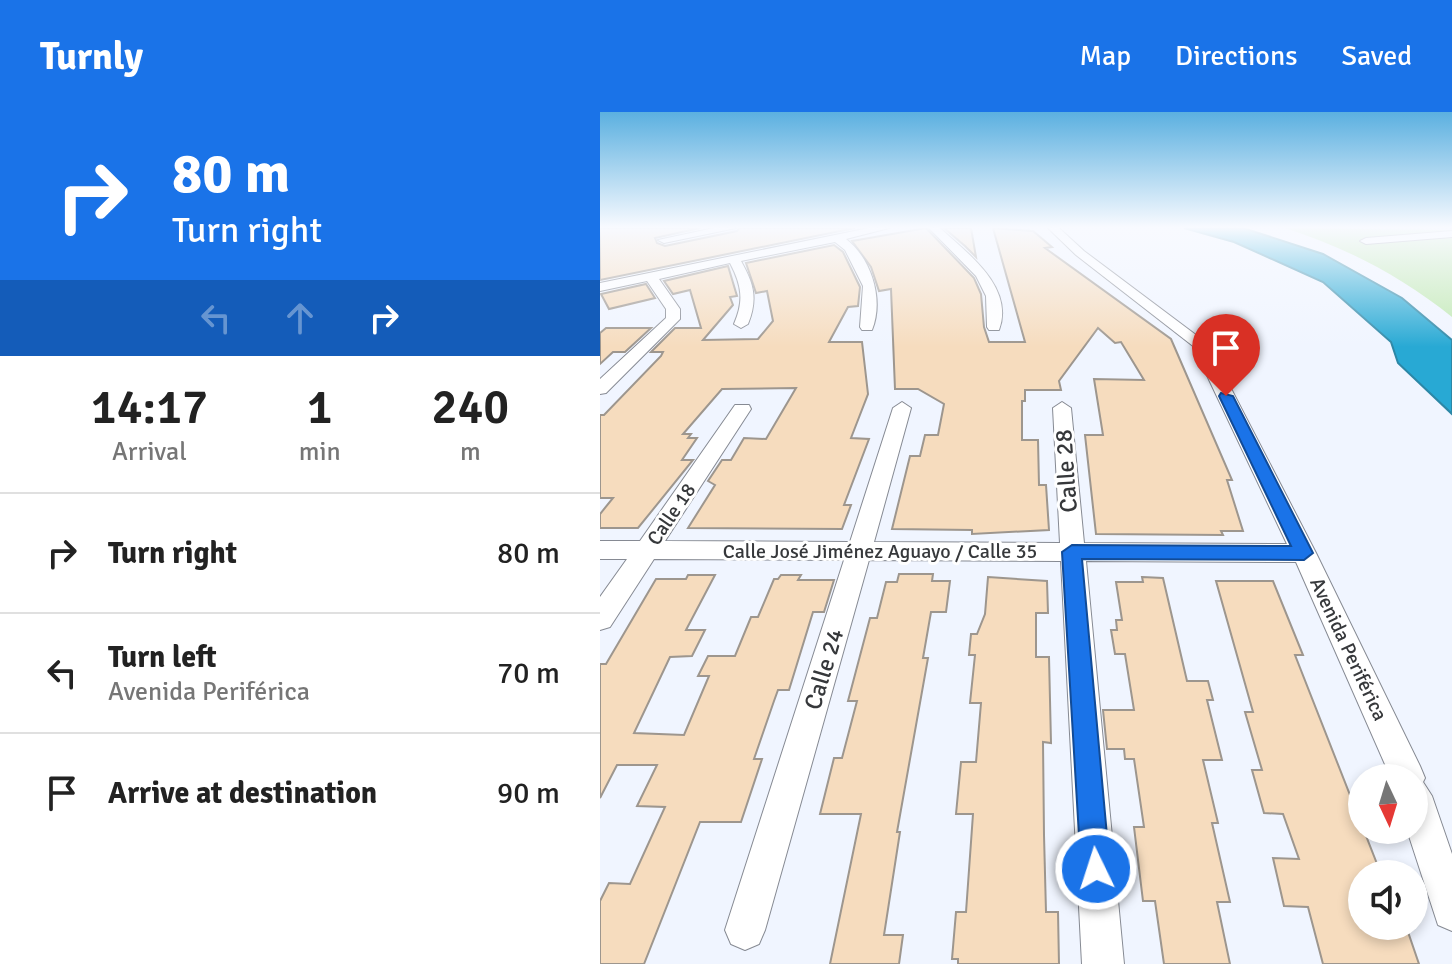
<!DOCTYPE html>
<html lang="en">
<head>
<meta charset="utf-8">
<style>
	body { margin:0; font-family:Signika,sans-serif; background:#f6f6f6; color:#222; height:100vh; display:flex; flex-direction:column; font-size:30px; white-space:nowrap }
	* { box-sizing:border-box; margin:0 }
	p { font-size:26px; color:#767676 }
	.icon { flex:none; width:44px; height:44px; fill:none; stroke:currentColor; stroke-width:2; stroke-linecap:round; stroke-linejoin:round }
	.map { position:relative; flex:1; overflow:hidden }
	.details { display:flex; flex-direction:column; background:#fff; width:600px }
	.details>* { flex:none }
	.guide { background:#1a73e8; color:#fff; overflow:hidden }
	.needle { width:52px; rotate:176deg }
	.buttons { position:absolute; left:748px; top:652px; display:grid; gap:16px }
	.buttons a { display:grid; place-items:center; width:80px; height:80px; border-radius:50%; background:#fff; box-shadow:0 4px 12px #0003; font-size:40px }
	.pin { position:absolute; display:grid; place-items:center; width:68px; height:68px; color:#fff; margin:-82px -34px; border-radius:50% 50% 50% 0; rotate:-45deg; box-shadow:0 0 8px #0007 }
	.pin .icon { rotate:45deg }
	.me { position:absolute; width:88px; margin:-44px; rotate:356deg; stroke-linejoin:round; filter:drop-shadow(0 0 6px #0008) }
	.turn { display:flex; align-items:center; gap:28px; height:168px; padding:0 40px; font-size:36px }
	.turn .icon { width:104px; height:104px; stroke-width:2.5 }
	.turn b { display:block; font-size:56px; line-height:68px }
	.lanes { display:flex; align-items:center; height:76px; padding:0 40px; background:#0003; justify-content:center; gap:40px; direction:ltr }
	.lanes .off { opacity:.35 }
	.eta { display:flex; justify-content:space-evenly; align-items:center; height:136px; text-align:center }
	.eta b { font-size:48px; font-weight:600; line-height:56px }
	ul { padding:0; list-style:none }
	li { display:flex; align-items:center; gap:24px; height:120px; padding:0 40px; border-top:2px solid #e0e0e0 }
	li div { flex:1 }
	li b { display:block; font-size:30px }
	li em { font-style:normal }
	header { display:flex; align-items:center; gap:48px; box-sizing:border-box; height:112px; padding:0 40px; background:#1a73e8; color:#fff }
	header strong { font-size:38px }
	nav { display:flex; gap:44px; margin-inline-start:auto; font-size:28px }
	main { display:flex; flex:1; min-height:0 }
	.map>svg:first-child { display:block }
</style>
</head>
<body>
<header>
<strong>Turnly</strong>
<nav><a>Map</a><a>Directions</a><a>Saved</a></nav>
</header>
<main>
<section class="details">
<div class="guide">
<div class="turn"><svg class="icon" aria-label="right" viewBox="0 0 24 24"><path d="M7 20v-9h11M14 6l5 5-5 5"/></svg><div><b>80 m</b>Turn right</div></div>
<div class="lanes"><svg class="icon off" aria-label="left" viewBox="0 0 24 24"><path d="M17 20v-9H6M10 6l-5 5 5 5"/></svg><svg class="icon off" aria-label="ahead" viewBox="0 0 24 24"><path d="M12 20V5M6 11l6-6 6 6"/></svg><svg class="icon" aria-label="right" viewBox="0 0 24 24"><path d="M7 20v-9h11M14 6l5 5-5 5"/></svg></div>
</div>
<div class="eta">
<div><b>14:17</b><p>Arrival</p></div>
<div><b>1</b><p>min</p></div>
<div><b>240</b><p>m</p></div>
</div>
<ul>
<li><svg class="icon" aria-label="right" viewBox="0 0 24 24"><path d="M7 20v-9h11M14 6l5 5-5 5"/></svg><div><b>Turn right</b></div><em>80 m</em></li>
<li><svg class="icon" aria-label="left" viewBox="0 0 24 24"><path d="M17 20v-9H6M10 6l-5 5 5 5"/></svg><div><b>Turn left</b><p>Avenida Periférica</p></div><em>70 m</em></li>
<li><svg class="icon" aria-label="arrive" viewBox="0 0 24 24"><path d="M6 21V4h12l-3 4 3 4H6"/></svg><div><b>Arrive at destination</b></div><em>90 m</em></li>
</ul>
</section>
<div class="map">
<svg width="852" height="852" viewBox="0 0 852 852">
	<rect width="100%" height="100%" fill="#f0f5ff"/>
	<path fill="#c1e9b2" d="M 685,116 L 852,118 L 852,205 C 801,164 747,136 685,116 Z"/>
	<polygon fill="#28a9d4" stroke="#2c87a6" stroke-width="2" points="584,116 643,116 723,142 802,186 852,228 852,302 798,251 791,230 723,170 634,130"/>
	<g fill="#f6dcbe" stroke="#9d968e" stroke-width="2">
		<polygon points="0,116 100,116 55,126 57,131 65,134 137,119 139,116 255,116 0,168"/>
		<polygon points="326,116 374,166 381,182 384,215 389,230 425,230 393,116 433,119 452,135 445,136 571,227 632,368 627,368 643,419 621,419 623,423 496,422 485,323 503,323 494,267 544,268 521,230 515,231 498,216 459,269 461,278 425,278 425,289 422,289 422,328 438,328 439,373 446,373 449,418 372,422 372,418 292,417 310,344 320,344 325,323 338,323 344,292 318,277 295,277 291,177 279,179 271,155 252,129"/>
		<polygon points="344,116 371,116 376,145 365,134"/>
		<polygon points="234,133 243,140 260,175 258,194 248,195 229,230 262,230 268,282 251,326 269,327 244,393 251,393 242,417 88,416 115,373 108,369 122,348 131,348 144,326 166,327 196,276 122,277 83,322 91,322 88,326 97,326 82,348 93,348 38,416 0,416 0,402 13,386 0,386 0,303 4,303 61,244 63,240 51,240 75,216 101,216 90,178 73,182 64,169 128,154 137,184 130,185 133,193 103,228 158,227 173,209 167,179 156,181 146,151"/>
		<polygon points="46,172 55,186 9,197 1,182"/>
		<polygon points="6,216 51,216 25,240 13,240 0,252 0,221"/>
		<polygon points="299,462 333,462 332,469 350,469 346,500 331,500 323,546 328,546 297,720 300,720 284,823 303,823 299,852 230,852 261,702 220,702 234,646 242,646 257,589 248,589 270,506 277,506 286,470 297,470"/>
		<polygon points="88,463 115,463 86,518 105,518 92,544 70,545 34,621 84,623 109,564 98,564 108,544 135,544 151,505 158,505 174,467 178,467 181,463 201,463 198,468 234,468 224,500 213,500 189,578 178,578 174,589 154,647 162,647 141,710 100,710 44,852 0,852 0,789 9,771 30,772 65,695 37,694 57,653 17,653 0,686 0,552 6,552 56,467 86,467"/>
		<polygon points="388,465 447,469 448,501 436,501 436,545 449,545 451,631 443,630 444,723 446,800 458,800 459,852 358,852 358,847 352,847 356,800 366,800 373,702 356,702 361,650 376,650 381,591 370,591 375,543 369,543 371,522 377,522 385,502"/>
		<polygon points="542,465 563,466 587,569 608,569 613,588 607,588 622,648 603,648 618,711 612,711 630,790 617,790 630,852 564,852 555,789 543,789 534,715 544,715 534,647 525,647 524,637 507,637 503,598 534,598 525,542 515,542 511,518 517,518 516,508 522,508 516,470 543,470"/>
		<polygon points="616,469 673,469 703,543 695,543 781,762 762,762 762,814 808,820 819,852 723,852 708,795 684,794 673,746 699,747 683,702 664,701 652,658 662,658 645,600 653,600"/>
	</g>
	<g fill="none" stroke-linecap="round" stroke-linejoin="round">
		<g stroke="#868a93" stroke-width="2">
			<g id="minor">
				<polygon points="114,116 136,116 64,131 58,128"/>
				<path d="M 269,116 L 289,116 L 246,127 C 272,147 284,188 272,218 L 262,218 L 260,215 L 263,174 L 245,138 L 235,130 L 141,149 C 154,172 158,187 148,212 L 141,216 L 134,212 C 144,189 142,174 130,151 L 59,167 L 80,197 L 80,207 L 6,281 L 0,282 L 0,267 L 66,206 L 66,197 L 47,169 L 0,179 L 0,171 Z"/>
				<path d="M 329,116 L 340,116 C 367,141 415,175 399,218 L 389,218 L 387,215 L 386,184 L 376,164 Z"/>
				<polygon points="448,116 459,116 484,139 608,232 716,441 820,654 825,666 823,670 832,684 852,742 852,819 838,813 807,718 814,718 814,666 791,666 696,450 486,449 524,852 482,852 461,449 269,448 165,818 159,832 145,838 131,832 125,818 244,448 54,447 10,515 0,518 0,485 27,447 0,447 0,429 40,429 135,293 149,293 151,297 65,429 250,430 293,296 302,290 311,296 274,430 460,431 453,296 462,290 471,296 484,431 687,432 593,234 476,143"/>
				<polygon points="852,119 852,125 766,132 760,129 766,126"/>
			</g>
		</g>
		<use href="#minor" fill="#fff" fill-rule="evenodd"/>
	</g>
	<linearGradient id="sky" x2="0" y2="1"><stop stop-color="#5bb0e0"/><stop offset="0.49" stop-color="#f8faff"/><stop offset="1" stop-color="#f8faff" stop-opacity="0"/></linearGradient>
	<rect width="852" height="235" fill="url(#sky)"/>
	<polygon fill="#1a73e8" stroke="#114b97" stroke-width="2" points="621,281 633,284 713,441 704,448 482,447 510,757 506,767 496,772 485,767 481,757 462,440 472,433 691,434 619,284"/>
	<g text-anchor="middle" stroke-width="6" stroke-linejoin="round" paint-order="stroke">
		<g font-size="20" fill="#36383b" stroke="#fff">
			<text transform="translate(71 402) rotate(-56)" y="7">Calle 18</text>
			<text x="280" y="446">Calle José Jiménez Aguayo / Calle 35</text>
			<text transform="translate(749 537) rotate(65)" y="7">Avenida Periférica</text>
		</g>
		<g font-size="24" fill="#36383b" stroke="#fff">
			<text transform="translate(466 359) rotate(-94)" y="8">Calle 28</text>
			<text transform="translate(224 557) rotate(-73)" y="8">Calle 24</text>
		</g>
	</g>
</svg>
<div class="buttons">
<a><svg class="needle" viewBox="-14 -14 28 28"><path d="M0-13l5 13h-10z" fill="#e53935"/><path d="M0 13l5-13h-10z" fill="#767676"/></svg></a>
<a><svg class="icon" aria-label="sound" viewBox="0 0 24 24"><path d="M4 9h4l5-4v14l-5-4H4zM17 9q2 3 0 6"/></svg></a>
</div>
<div class="pin" style="left:626px;top:284px;background:#d93025"><svg class="icon" aria-label="arrive" viewBox="0 0 24 24"><path d="M6 21V4h12l-3 4 3 4H6"/></svg></div>
<svg class="me" style="left:496px;top:757px" viewBox="-20 -20 40 40"><circle r="17" fill="#1a73e8" stroke="#fff" stroke-width="3"/><path d="M0-11L8 9 0 5-8 9z" fill="#fff"/></svg>
</div>
</main>
</body>
</html>
